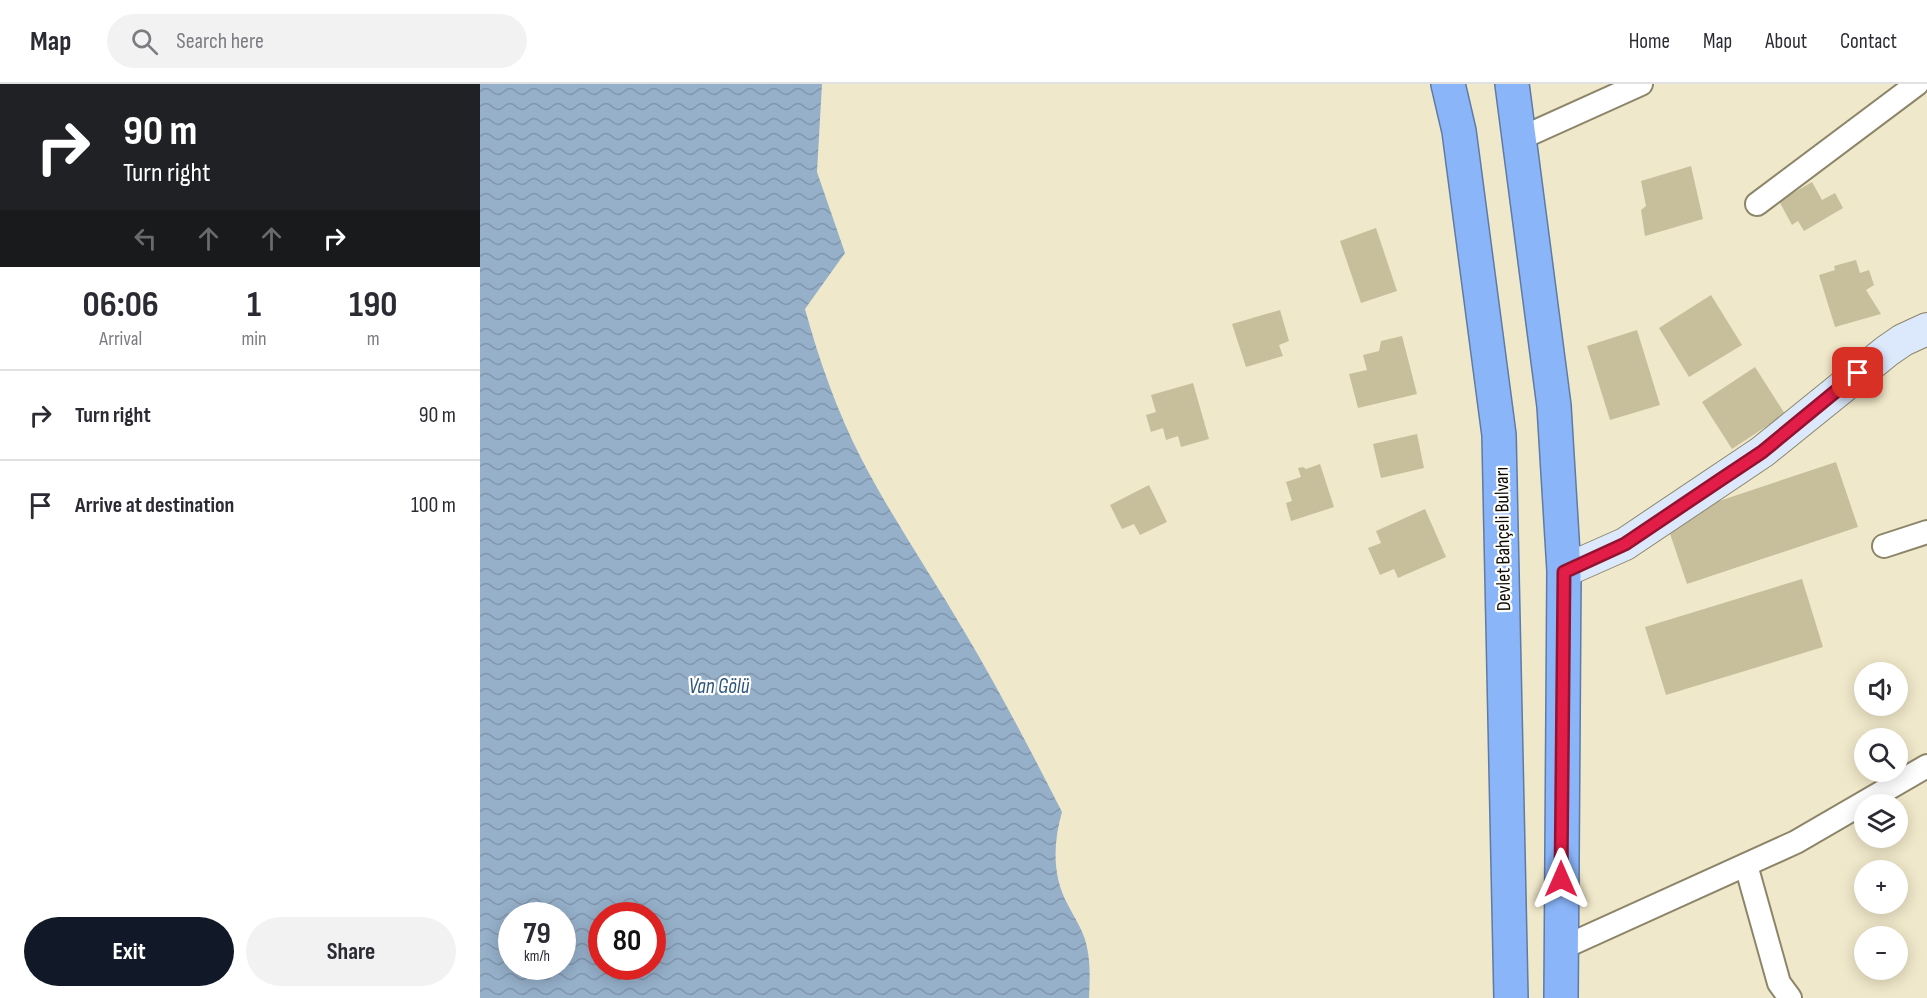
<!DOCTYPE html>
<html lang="en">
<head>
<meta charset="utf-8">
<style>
	body { margin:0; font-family:"Sofia Sans Condensed",sans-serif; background:#f2f2f3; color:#2b2b33; height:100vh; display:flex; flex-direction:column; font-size:22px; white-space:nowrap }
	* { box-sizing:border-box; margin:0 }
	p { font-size:20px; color:#7c7c81 }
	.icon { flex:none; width:33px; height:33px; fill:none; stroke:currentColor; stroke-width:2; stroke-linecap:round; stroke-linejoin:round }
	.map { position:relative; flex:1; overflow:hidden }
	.panel { display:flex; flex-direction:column; background:#fff; width:480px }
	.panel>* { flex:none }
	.guide { background:#202124; color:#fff; overflow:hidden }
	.controls { position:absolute; left:1374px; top:578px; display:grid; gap:12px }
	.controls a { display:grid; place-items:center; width:54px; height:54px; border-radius:50%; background:#fff; box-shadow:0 3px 15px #0003; font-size:30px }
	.speed { position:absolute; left:18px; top:818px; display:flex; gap:12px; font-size:30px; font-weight:700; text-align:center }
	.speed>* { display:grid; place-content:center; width:78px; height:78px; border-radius:50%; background:#fff; box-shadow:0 3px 15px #0003; line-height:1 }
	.speed small { font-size:15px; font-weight:400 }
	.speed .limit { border:9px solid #d22; background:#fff; color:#111 }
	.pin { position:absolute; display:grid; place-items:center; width:51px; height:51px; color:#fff; margin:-26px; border-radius:12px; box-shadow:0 3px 9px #0006 }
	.me { position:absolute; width:66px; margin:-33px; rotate:0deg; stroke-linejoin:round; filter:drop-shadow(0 0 4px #0008) }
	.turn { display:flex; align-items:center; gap:21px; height:126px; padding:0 24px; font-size:27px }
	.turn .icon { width:78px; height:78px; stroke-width:2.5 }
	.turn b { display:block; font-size:42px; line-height:51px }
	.lanes { display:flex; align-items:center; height:57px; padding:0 24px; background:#0003; justify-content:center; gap:30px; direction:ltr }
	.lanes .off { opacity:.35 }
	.eta { display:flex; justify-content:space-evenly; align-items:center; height:102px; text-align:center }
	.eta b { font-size:36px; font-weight:700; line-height:42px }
	.primary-button { display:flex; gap:12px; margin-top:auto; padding:12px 24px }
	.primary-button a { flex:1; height:69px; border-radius:36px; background:#111827; color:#fff; font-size:24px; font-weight:700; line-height:69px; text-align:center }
	.primary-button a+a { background:#f2f2f3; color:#2b2b33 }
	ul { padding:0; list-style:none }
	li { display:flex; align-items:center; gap:18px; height:90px; padding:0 24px; border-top:2px solid #e1e1e2 }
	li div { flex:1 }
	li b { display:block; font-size:22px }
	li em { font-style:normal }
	header { display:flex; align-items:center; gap:36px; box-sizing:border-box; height:84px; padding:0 30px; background:#fff; border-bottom:2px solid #e1e1e2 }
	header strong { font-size:28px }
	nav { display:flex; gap:33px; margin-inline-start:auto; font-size:21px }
	.search { width:420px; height:54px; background:#f2f2f3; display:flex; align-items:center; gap:15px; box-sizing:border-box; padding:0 21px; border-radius:33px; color:#7c7c81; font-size:22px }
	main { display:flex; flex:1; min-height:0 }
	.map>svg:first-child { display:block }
</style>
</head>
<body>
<header>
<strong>Map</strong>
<div class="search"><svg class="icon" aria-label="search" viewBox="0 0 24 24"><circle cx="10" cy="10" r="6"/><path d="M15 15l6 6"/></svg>Search here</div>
<nav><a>Home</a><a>Map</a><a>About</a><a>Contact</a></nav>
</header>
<main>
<section class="panel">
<div class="guide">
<div class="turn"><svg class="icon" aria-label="right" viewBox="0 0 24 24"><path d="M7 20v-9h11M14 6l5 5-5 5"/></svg><div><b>90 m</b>Turn right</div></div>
<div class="lanes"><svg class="icon off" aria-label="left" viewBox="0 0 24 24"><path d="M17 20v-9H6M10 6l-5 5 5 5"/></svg><svg class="icon off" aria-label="ahead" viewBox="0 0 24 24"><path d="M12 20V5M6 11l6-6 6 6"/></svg><svg class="icon off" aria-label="ahead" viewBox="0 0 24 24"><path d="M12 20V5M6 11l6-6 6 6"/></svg><svg class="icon" aria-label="right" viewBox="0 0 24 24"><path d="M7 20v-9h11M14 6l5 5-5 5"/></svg></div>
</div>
<div class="eta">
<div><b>06:06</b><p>Arrival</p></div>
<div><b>1</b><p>min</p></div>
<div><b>190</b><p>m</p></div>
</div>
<ul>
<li><svg class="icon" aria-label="right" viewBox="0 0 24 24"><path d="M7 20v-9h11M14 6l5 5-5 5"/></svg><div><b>Turn right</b></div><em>90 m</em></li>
<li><svg class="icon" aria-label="arrive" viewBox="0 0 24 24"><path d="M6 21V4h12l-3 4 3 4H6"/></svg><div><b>Arrive at destination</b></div><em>100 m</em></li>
</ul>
<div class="primary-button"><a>Exit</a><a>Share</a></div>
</section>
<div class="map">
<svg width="1447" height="914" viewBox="0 0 1447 914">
	<defs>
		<pattern id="water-waves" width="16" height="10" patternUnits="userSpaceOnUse" patternTransform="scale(1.5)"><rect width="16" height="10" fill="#96b0ca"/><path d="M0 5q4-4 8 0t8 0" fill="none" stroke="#8096ac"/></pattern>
	</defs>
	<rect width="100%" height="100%" fill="#f0e8ca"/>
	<path fill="url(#water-waves)" fill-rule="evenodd" d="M 0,0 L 342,0 L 337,88 L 365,169 L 325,225 C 339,276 357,327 381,374 C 412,434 450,489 484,547 C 519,606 551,667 582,728 C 573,759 572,792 588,821 C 593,831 599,840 603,850 C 611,870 610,893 609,914 L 0,914 ZM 32,831 L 82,831 L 82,882 L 32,882 ZM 122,831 L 172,831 L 172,882 L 122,882 Z"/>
	<g fill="#c7be9c">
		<polygon points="1211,82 1223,135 1165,152 1161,126 1166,122 1161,97"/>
		<polygon points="1332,98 1342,116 1355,109 1363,124 1324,147 1318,137 1312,141 1299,117"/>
		<polygon points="896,144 917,207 881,219 860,157"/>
		<polygon points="1376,176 1380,189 1389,186 1394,201 1386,206 1401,230 1355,243 1339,191 1355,186 1354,182"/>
		<polygon points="1231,211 1262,261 1209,293 1179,244"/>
		<polygon points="800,226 809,257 799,261 803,272 766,283 752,240"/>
		<polygon points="1157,246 1180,321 1130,336 1107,262"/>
		<polygon points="922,252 937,310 878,324 869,290 887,286 883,271 899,267 901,257"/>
		<polygon points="1275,283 1305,330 1252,365 1222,318"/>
		<polygon points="713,299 729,355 701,363 698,352 686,356 683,344 671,348 666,331 676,328 671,311"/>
		<polygon points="937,350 944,384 901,394 893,360"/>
		<polygon points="1356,378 1378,443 1207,500 1185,435"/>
		<polygon points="840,380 854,423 811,437 806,419 812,417 806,398 821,393 818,384 823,383 826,385"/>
		<polygon points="669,401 687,438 660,451 654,440 642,445 630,421"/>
		<polygon points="945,425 966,473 918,494 914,485 900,491 888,464 901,459 896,447"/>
		<polygon points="1322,495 1343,563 1186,611 1165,543"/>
	</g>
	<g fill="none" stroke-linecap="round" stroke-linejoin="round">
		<g stroke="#8d856a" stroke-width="26">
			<g id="street">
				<polyline points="1039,55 1161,0"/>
				<polyline points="1277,120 1437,0"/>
				<polyline points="1404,462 1447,448"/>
				<polyline points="1266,781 1299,899 1310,914"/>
				<polyline points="1080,865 1316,758 1447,682"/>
			</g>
		</g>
		<g stroke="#8d856a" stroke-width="34">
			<polyline id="secondary" points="1084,487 1145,460 1282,368 1407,267 1423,256 1447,245"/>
		</g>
		<g stroke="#5f7aa3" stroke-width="36">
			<g id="highway">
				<polyline points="968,0 979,47 1019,351 1031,914"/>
				<polyline points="1032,0 1074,322 1084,487 1081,914"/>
			</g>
		</g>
		<use href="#street" stroke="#fff" stroke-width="22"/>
		<use href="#secondary" stroke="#dce9fd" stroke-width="32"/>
		<use href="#highway" stroke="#8ab5f9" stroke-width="33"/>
	</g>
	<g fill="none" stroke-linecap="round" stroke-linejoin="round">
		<g stroke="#92132f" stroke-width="15">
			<polyline id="route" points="1081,795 1084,488 1145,460 1240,396 1282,368 1378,289"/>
		</g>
		<use href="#route" stroke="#e11d48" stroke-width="10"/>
	</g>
	<g text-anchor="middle" stroke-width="4.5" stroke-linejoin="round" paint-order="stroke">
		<g font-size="20" fill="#0e0b03" stroke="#fff">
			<text transform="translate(1022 455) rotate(-91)" y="7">Devlet Bahçeli Bulvarı</text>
		</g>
		<g font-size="21" font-style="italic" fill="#2d557b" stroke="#fff">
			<text x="239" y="609">Van Gölü</text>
		</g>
	</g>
</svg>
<div class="controls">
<a><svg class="icon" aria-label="sound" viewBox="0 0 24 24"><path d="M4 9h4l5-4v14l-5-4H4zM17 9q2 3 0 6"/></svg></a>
<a><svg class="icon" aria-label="search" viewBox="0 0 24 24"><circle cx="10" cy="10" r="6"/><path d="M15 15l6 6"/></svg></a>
<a><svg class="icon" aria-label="layers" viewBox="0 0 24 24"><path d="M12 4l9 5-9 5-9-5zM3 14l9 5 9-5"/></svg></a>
<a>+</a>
<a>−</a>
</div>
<div class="speed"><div>79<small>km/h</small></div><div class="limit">80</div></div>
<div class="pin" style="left:1378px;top:289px;background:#d93025"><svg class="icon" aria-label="arrive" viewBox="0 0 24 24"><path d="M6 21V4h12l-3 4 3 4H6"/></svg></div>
<svg class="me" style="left:1081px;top:795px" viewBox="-20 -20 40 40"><path d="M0-17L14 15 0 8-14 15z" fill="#e11d48" stroke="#fff" stroke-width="4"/></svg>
</div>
</main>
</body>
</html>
